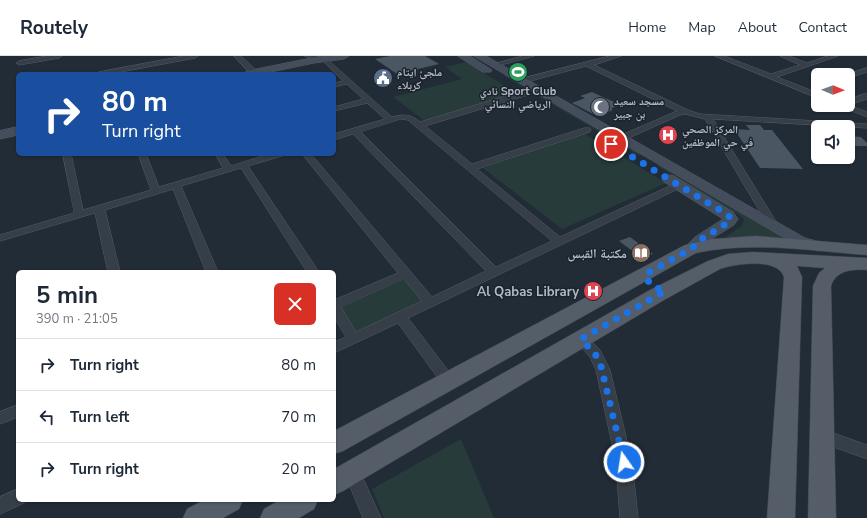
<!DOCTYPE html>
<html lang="en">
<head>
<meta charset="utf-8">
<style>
	body { margin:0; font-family:"Nunito Sans","Noto Naskh Arabic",sans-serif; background:#f6f6f7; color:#1f2937; height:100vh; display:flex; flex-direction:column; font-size:15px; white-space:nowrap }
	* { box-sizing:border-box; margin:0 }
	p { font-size:13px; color:#747a83 }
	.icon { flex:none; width:22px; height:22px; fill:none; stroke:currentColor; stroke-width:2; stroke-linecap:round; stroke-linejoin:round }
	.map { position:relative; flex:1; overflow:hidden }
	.sheet { position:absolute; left:16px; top:214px; width:320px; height:232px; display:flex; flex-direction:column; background:#fff; border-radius:6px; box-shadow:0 1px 3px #0004 }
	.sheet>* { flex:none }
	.hud { position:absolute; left:16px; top:16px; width:320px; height:84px; border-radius:6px; box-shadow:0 1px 3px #0004; background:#1a4fa0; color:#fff; overflow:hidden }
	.needle { width:26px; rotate:91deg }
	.buttons { position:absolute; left:811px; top:12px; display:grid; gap:8px }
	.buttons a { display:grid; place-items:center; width:44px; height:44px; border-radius:6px; background:#fff; box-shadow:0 1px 3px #0004; font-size:20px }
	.pin { position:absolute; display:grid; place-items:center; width:34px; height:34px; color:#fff; margin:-17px; border:2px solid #fff; border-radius:50%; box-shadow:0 1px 4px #0007 }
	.me { position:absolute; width:44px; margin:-22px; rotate:347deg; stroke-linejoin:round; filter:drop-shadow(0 0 3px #0008) }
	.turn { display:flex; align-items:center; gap:14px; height:84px; padding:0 20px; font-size:18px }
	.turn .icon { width:52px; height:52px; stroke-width:2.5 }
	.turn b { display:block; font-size:28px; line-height:34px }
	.round { display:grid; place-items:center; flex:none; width:42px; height:42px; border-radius:6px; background:#f6f6f7 }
	.summary { display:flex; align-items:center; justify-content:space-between; height:68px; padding:0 20px }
	h1 { font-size:24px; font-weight:700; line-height:30px }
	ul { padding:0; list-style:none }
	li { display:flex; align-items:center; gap:12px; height:52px; padding:0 20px; border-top:1px solid #e0e1e3 }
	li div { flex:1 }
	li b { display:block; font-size:15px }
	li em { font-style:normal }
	header { display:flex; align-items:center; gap:24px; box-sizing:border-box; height:56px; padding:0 20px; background:#fff; border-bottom:1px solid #e0e1e3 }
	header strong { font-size:19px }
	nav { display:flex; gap:22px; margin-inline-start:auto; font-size:14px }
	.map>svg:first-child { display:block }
</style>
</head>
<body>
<header>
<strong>Routely</strong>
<nav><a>Home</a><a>Map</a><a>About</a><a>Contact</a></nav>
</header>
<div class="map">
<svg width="867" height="462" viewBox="0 0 867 462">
	<rect width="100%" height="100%" fill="#222c37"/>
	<g fill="#273b3b">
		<polygon points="467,6 516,37 425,65 393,41 462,23 445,11"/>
		<polygon points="503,19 507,19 642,98 638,99"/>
		<polygon points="585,78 666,127 562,173 483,112"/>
		<polygon points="656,109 660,109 785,182 725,181 742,170 744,164 742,161"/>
		<polygon points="404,223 422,245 357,276 340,250"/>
		<polygon points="461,383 494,462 384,462 372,433"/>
	</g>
	<g fill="#4b5663">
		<polygon points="390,0 425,0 439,8 397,18 375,3"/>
		<polygon points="592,36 605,42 619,48 611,53 613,54 597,60 572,47 585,42 580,40"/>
		<polygon points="746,69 760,69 764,74 772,74 803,113 760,112 734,73 750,74"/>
		<polygon points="848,80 861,81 867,87 867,90 854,90 848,83"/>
		<polygon points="630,181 653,198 642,202 619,185"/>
	</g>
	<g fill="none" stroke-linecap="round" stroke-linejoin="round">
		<g stroke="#545c66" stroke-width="1">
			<g id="street">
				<polygon points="47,0 62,0 59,2 19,9 16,7 19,5"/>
				<polygon points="184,0 198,0 195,2 110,18 95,18 99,16"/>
				<polygon points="234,0 241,0 257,15 257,18 251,18"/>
				<path d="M 305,0 L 316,0 L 328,4 L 392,61 C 403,58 411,58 420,66 L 522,35 L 528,35 L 528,39 L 425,70 L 472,108 L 584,72 L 590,72 L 591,74 L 590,76 L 477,113 L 560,181 L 676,127 L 679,126 L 684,129 L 682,131 L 408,262 L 453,321 L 455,325 L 453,329 L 448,331 L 443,329 L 398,267 L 334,297 L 334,286 L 346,281 L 334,261 L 334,244 L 398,217 L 302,98 L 311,98 L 432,241 L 486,215 L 353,78 L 334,84 L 334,78 L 385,63 L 367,47 L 334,55 L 334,51 L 363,43 L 347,28 L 334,31 L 334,27 L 343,25 L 324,6 ZM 401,63 L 408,64 L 552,185 L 496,211 L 361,76 ZM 404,223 L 422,245 L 356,276 L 341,251 Z"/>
				<polygon points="523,0 534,0 494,11 491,9"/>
				<polygon points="610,0 621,0 594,9 688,54 700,58 867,68 867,72 713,63 778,169 773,172 769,171 705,63 685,58 680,59 622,85 619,84 618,82 619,80 677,55 586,10 523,27 519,25 520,23"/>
				<polygon points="715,0 724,0 771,18 800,9 780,0 789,0 807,7 828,0 838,0 777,21 818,37 818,42"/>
				<polygon points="867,12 867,16 848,22 848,19 845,19"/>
				<polygon points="864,38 867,38 867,43 849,49 867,56 867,61 837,49 848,49 848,44"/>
				<polygon points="63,98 71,98 83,154 151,134 138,98 146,98 159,131 223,112 215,98 223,98 231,110 269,98 283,98 282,100 248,110 319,216 307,216 241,112 181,130 218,216 206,216 173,133 105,154 120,216 108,216 95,157 0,185 0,179 74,157"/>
				<polygon points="581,278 586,280 600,294 610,314 632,406 638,462 620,462 616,406 596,314 590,301 574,283 576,280"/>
				<polygon points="18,349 18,361 0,368 0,356"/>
				<polygon points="822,373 867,389 867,403 817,385 814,380 817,375"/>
				<polygon points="352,409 358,411 381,462 363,462 344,416 346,411"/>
				<polygon points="18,433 18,444 25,444 24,447 0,458 0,441"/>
			</g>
		</g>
		<g stroke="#545c66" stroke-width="1">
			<g id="secondary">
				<polygon points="322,0 349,0 344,3 314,7 261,18 242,18 247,15"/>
				<polygon points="458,0 470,0 492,14 491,16 483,16"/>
				<polygon points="474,0 486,0 805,182 824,187 826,190 824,193 818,195 795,188"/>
				<polygon points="18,71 18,79 0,83 0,75"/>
				<polygon points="669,119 674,120 733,156 738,163 734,169 705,187 697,196 691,198 685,196 683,193 695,181 723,163 664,126 662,123 664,120"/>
			</g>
		</g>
		<g stroke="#3f4751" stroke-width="1">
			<g id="primary">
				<path d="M 756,180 L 867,189 L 867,199 C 810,195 753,185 696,197 L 343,395 L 334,398 L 334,375 L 685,189 L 712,183 Z"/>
				<path d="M 753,196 L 867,202 L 867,214 C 853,213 836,214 831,230 L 836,462 L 808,462 L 813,230 L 819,217 L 825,212 L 797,210 L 802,221 L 795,462 L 767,462 L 784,221 C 778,201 735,208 720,213 L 664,244 L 343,435 L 334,439 L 334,413 L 650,234 L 708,205 L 728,198 Z"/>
				<polygon points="204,444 243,444 239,453 223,462 183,462 187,453"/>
				<polygon points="280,444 318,444 314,453 299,462 260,462 264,453"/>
			</g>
		</g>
		<use href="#street" fill="#363e48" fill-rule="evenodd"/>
		<use href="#secondary" fill="#444d5b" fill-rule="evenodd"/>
		<use href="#primary" fill="#545d68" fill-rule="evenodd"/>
	</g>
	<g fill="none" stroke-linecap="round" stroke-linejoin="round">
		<polyline stroke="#1a73e8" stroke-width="7" stroke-dasharray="0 12.6" points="611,88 728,159 731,163 729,166 700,184 691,193 646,218 646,222 652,230 665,235 581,283 595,298 600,306 624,406"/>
	</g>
	<defs>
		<g id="stadium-disc" transform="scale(1)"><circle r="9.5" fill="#2e9e5b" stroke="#1b232d"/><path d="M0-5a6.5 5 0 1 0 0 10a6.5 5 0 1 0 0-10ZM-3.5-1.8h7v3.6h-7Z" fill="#fff"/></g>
		<g id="civic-disc" transform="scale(1)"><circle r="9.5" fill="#5c6f8a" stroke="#1b232d"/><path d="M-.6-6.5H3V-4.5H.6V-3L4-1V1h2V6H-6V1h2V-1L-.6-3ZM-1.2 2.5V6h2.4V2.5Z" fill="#fff"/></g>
		<g id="mosque-disc" transform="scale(1)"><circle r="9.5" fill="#6b7280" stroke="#1b232d"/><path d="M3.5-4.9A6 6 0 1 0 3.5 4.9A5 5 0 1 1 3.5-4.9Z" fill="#fff"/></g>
		<g id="hospital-disc" transform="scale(1)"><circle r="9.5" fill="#e0444e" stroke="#1b232d"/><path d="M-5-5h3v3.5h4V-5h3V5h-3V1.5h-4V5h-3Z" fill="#fff"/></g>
		<g id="library-disc" transform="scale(1)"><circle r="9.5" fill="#8d6e63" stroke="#1b232d"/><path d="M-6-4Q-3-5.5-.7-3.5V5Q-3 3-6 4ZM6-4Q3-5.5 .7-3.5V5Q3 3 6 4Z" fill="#fff"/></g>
	</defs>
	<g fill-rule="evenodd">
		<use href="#stadium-disc" x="518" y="16"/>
		<use href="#civic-disc" x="383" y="22"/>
		<use href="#mosque-disc" x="600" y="51"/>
		<use href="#hospital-disc" x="668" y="79"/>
		<use href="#library-disc" x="641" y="197"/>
		<use href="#hospital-disc" x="593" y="235"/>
	</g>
	<g text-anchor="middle" stroke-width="3" stroke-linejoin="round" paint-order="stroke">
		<g font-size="11" font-weight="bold" fill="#b1b9c4" stroke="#1b232d" text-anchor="start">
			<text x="397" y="20">ملجئ ايتام<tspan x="397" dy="13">كربلاء</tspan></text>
			<text x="518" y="39" text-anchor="middle">نادي Sport Club<tspan x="518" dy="13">الرياضي النسائي</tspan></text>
			<text x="614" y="49">مسجد سعيد<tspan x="614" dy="13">بن جبير</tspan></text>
			<text x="682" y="77">المركز الصحي<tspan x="682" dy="13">في حي الموظفين</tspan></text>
		</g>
		<g font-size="13" font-weight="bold" fill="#b1b9c4" stroke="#1b232d" text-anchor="end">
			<text x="627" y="202">مكتبة القبس</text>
			<text x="579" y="240">Al Qabas Library</text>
		</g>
	</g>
</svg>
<div class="buttons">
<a><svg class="needle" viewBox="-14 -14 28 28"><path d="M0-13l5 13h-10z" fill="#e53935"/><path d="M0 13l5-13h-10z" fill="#747a83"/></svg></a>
<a><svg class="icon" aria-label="sound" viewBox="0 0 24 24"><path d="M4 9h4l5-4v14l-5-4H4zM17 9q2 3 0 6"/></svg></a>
</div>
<div class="pin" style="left:611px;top:88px;background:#d93025"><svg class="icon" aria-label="arrive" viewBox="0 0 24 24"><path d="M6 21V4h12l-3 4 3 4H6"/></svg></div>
<svg class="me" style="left:624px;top:406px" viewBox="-20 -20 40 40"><circle r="17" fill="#1a73e8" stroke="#fff" stroke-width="3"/><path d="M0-11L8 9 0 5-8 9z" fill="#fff"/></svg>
<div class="hud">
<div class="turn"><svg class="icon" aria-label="right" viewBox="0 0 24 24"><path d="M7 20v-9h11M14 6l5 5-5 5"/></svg><div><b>80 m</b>Turn right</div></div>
</div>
<section class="sheet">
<div class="summary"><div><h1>5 min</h1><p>390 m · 21:05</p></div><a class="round" style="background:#d93025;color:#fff"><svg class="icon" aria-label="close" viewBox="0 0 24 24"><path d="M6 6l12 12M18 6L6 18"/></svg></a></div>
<ul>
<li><svg class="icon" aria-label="right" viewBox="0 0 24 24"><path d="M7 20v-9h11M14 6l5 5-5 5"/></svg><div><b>Turn right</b></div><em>80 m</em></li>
<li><svg class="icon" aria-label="left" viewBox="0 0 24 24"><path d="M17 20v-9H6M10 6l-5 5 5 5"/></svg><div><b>Turn left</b></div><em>70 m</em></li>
<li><svg class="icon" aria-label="right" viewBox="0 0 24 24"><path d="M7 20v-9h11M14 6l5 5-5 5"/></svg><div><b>Turn right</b></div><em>20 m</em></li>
</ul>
</section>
</div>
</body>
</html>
